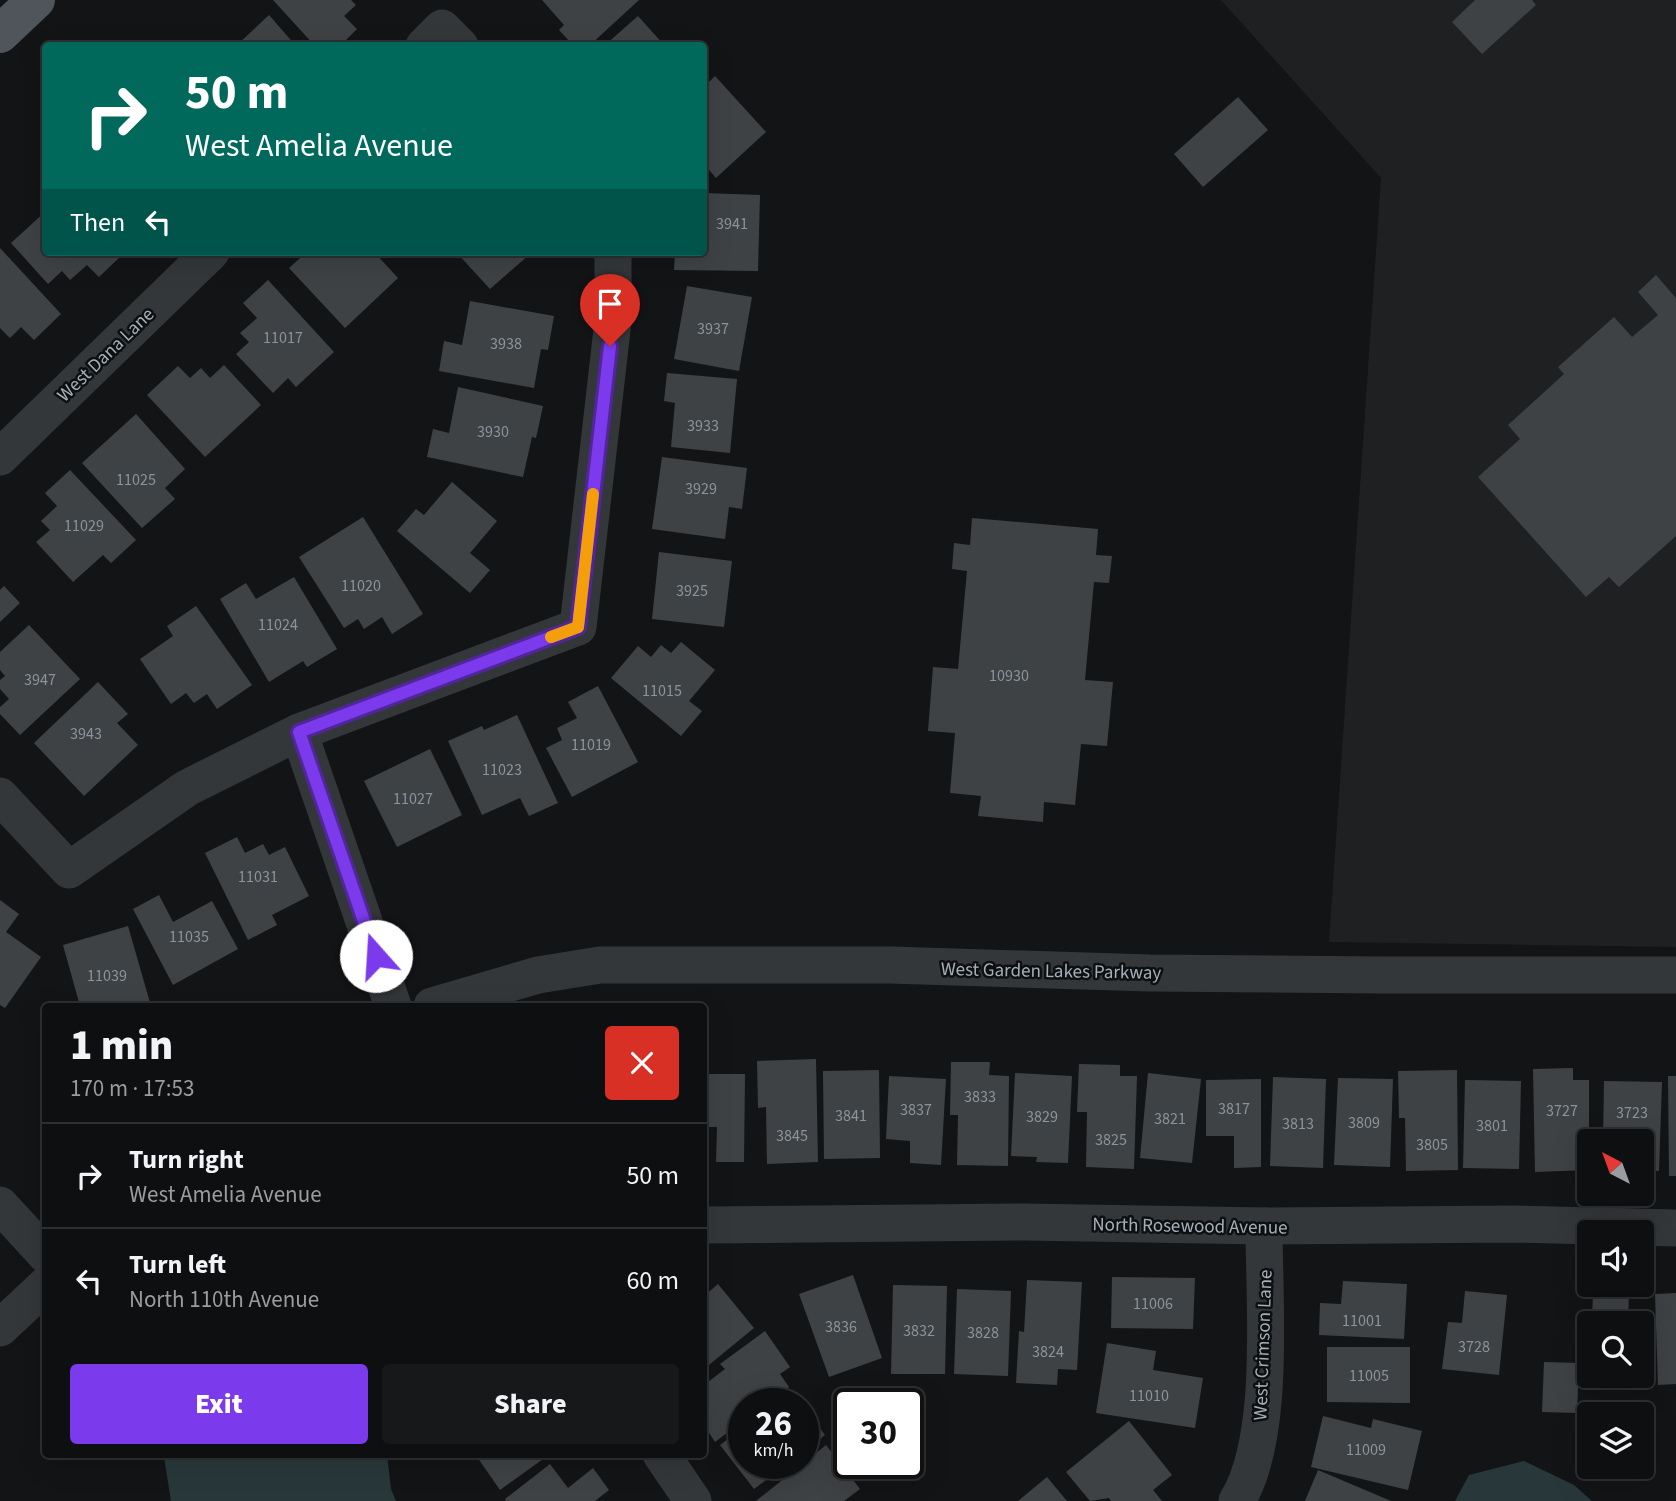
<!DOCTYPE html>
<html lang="en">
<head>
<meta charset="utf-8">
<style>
	body { margin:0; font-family:"Source Sans 3",sans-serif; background:#171819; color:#f1f3f6; height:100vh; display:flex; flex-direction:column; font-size:26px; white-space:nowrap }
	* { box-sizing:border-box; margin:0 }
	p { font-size:23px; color:#9b9c9f }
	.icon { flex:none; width:38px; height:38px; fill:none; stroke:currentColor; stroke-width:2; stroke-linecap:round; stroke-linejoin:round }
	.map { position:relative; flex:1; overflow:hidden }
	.drawer { position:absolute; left:42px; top:1003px; width:665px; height:455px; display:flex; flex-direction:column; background:#0e0f10; border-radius:7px; box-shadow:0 7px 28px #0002,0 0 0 2px #2e2f30 }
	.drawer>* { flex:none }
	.banner { position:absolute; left:42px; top:42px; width:665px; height:214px; border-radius:7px; box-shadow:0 7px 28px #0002,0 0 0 2px #2e2f30; background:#00695c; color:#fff; overflow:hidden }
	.needle { width:46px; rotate:319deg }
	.fabs { position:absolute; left:1577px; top:1129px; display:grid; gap:14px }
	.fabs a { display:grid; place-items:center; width:77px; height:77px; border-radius:7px; background:#0e0f10; box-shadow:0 7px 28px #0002,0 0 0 2px #2e2f30; font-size:35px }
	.speed { position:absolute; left:728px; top:1388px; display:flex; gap:14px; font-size:35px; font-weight:700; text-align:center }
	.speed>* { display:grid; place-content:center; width:91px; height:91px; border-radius:50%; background:#0e0f10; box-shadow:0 7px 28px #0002,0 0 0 2px #2e2f30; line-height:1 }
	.speed small { font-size:18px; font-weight:400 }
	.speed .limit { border:4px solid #111; border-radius:10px; background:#fff; color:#111 }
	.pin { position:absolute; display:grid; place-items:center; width:60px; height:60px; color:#fff; margin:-72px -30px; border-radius:50% 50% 50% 0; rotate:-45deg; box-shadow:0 0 7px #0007 }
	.pin .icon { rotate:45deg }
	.me { position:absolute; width:77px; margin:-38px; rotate:341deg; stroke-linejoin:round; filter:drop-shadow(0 0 5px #0008) }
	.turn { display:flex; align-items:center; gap:24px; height:147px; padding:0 28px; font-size:32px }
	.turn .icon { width:91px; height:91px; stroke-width:2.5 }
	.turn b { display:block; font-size:49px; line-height:60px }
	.then { display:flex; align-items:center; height:66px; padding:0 28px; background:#0003; gap:14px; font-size:26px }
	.round { display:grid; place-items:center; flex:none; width:74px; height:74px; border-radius:7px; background:#171819 }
	.overview { display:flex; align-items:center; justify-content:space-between; height:119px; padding:0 28px }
	h1 { font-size:42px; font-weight:800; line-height:52px }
	.button { display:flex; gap:14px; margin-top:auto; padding:14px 28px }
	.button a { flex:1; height:80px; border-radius:7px; background:#7c3aed; color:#fff; font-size:28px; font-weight:800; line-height:80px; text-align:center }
	.button a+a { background:#171819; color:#f1f3f6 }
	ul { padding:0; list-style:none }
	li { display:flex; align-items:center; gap:21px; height:105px; padding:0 28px; border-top:2px solid #2e2f30 }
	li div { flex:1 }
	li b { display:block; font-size:26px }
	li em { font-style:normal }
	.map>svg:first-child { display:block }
</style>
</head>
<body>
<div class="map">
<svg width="1676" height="1501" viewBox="0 0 1676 1501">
	<rect width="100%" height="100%" fill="#131415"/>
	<polygon fill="#1f2022" points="1221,0 1676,0 1676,947 1329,942 1381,178"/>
	<g fill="#28383a">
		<polygon points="167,1454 387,1454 391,1489 396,1501 171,1501 164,1457"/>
		<polygon points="1524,1461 1574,1485 1592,1501 1455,1501 1469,1475"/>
	</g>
	<g fill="#3f4245">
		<polygon points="273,0 351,0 356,5 344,16 357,29 340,46 315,46"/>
		<polygon points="542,0 639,0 589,46 574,46 559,30 564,25"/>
		<polygon points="1475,0 1532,0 1536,5 1482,54 1452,22"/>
		<polygon points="269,15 296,46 236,46"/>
		<polygon points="638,16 665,46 604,46"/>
		<polygon points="715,76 766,132 716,178 704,164 704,87"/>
		<polygon points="1238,97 1268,130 1203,187 1174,154"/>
		<polygon points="704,193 760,195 758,271 674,270 675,252 704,252"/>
		<polygon points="46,211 46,252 121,252 123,254 99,277 87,265 70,280 62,271 48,284 11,243"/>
		<polygon points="0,248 61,314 34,340 21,327 10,338 0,328"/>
		<polygon points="307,252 374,252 398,278 345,328 289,268"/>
		<polygon points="456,252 528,252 530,254 490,289"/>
		<polygon points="1656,275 1676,298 1676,536 1619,587 1609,577 1586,597 1478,477 1520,439 1508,425 1564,374 1558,367 1614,317 1632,337 1658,315 1638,292"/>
		<polygon points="268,280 334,352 296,387 288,378 273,393 236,354 249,342 240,333 257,318 243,303"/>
		<polygon points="687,286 752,297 739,371 674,359"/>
		<polygon points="470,301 554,316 548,350 541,349 534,388 439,371 444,341 462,345"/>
		<polygon points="224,365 261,405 205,457 147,395 178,366 190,378 201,368 210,378"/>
		<polygon points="667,373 737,379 730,453 671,447 675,403 664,401"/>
		<polygon points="458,387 543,406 536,438 532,437 523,477 427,457 433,429 449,433"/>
		<polygon points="136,414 185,469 165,488 175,499 142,528 82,463"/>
		<polygon points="662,457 747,468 742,509 729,507 725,539 652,529"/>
		<polygon points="70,470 136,540 111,563 103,555 73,582 36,542 50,530 41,521 57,506 45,493"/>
		<polygon points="452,482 497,521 470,553 490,570 470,593 397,531 416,509 424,515"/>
		<polygon points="363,517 423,614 392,634 382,617 364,629 358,619 344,628 299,557"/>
		<polygon points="972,518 1098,529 1096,555 1112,556 1109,583 1094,582 1085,680 1113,682 1107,746 1081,744 1075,805 1044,802 1043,822 978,816 981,796 950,793 955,733 928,731 933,667 958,669 967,571 952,569 954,543 970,545"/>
		<polygon points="659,552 732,561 724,627 652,619"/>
		<polygon points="294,577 337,649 307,667 303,661 269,682 220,599 246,583 256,599"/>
		<polygon points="4,586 20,603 0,622 0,590"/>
		<polygon points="196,606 252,685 217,709 207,694 194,703 186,693 171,704 140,659 173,636 167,626"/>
		<polygon points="29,625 80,679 20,735 0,714 0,707 9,699 0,689 0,680 5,676 0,670 0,652"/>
		<polygon points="681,642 715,670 689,701 702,711 681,736 611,678 638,646 651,657 661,645 671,653"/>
		<polygon points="98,682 128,714 117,723 138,745 84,796 34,743"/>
		<polygon points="598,686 638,762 572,797 546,748 562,740 557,728 577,718 568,702"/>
		<polygon points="517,715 558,803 529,816 520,798 482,815 448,741 482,726 484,730"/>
		<polygon points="430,749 462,815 397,847 364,781"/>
		<polygon points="237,837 245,853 263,844 269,855 285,847 309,896 272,915 277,925 248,940 205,853"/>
		<polygon points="159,895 173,922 212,901 238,949 173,985 133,909"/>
		<polygon points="0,900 19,914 6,932 41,957 5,1008 0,1005"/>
		<polygon points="128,926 151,1006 80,1006 63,945"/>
		<polygon points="816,1059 818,1162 767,1164 766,1107 758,1108 757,1061"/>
		<polygon points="951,1062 990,1062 989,1075 1009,1076 1008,1166 957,1165 958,1115 950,1115"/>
		<polygon points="1079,1064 1120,1065 1120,1076 1137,1076 1134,1169 1086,1167 1087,1112 1077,1112"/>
		<polygon points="1573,1068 1573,1080 1589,1080 1589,1170 1535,1172 1533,1069"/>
		<polygon points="879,1070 880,1158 824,1159 823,1071"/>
		<polygon points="1457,1070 1458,1170 1406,1171 1405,1118 1399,1118 1398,1071"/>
		<polygon points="1015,1073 1072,1076 1068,1163 1036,1162 1037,1157 1011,1156"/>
		<polygon points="1148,1073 1201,1079 1192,1163 1140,1158"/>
		<polygon points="704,1074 745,1074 744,1162 716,1162 717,1127 704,1127"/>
		<polygon points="889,1076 946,1079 941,1165 910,1163 910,1141 886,1139"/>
		<polygon points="1668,1076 1676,1076 1676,1176 1669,1176"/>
		<polygon points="1273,1077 1326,1079 1323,1168 1270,1166"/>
		<polygon points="1338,1078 1393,1079 1390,1167 1334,1165"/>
		<polygon points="1261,1079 1261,1167 1234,1168 1234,1136 1206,1136 1206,1080"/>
		<polygon points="1465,1080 1521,1081 1519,1169 1463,1168"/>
		<polygon points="1604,1081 1662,1082 1659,1171 1642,1171 1642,1141 1603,1141"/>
		<polygon points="853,1275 882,1358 829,1377 799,1294"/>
		<polygon points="1112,1277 1195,1278 1193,1329 1111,1328"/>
		<polygon points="1027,1280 1082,1282 1077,1370 1058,1369 1057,1385 1016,1383 1019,1331 1024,1332"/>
		<polygon points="1343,1281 1407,1284 1404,1339 1319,1335 1320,1303 1341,1304"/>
		<polygon points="718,1284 754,1328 704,1369 704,1296"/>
		<polygon points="893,1285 947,1286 945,1374 891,1374"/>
		<polygon points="957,1289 1011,1291 1008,1376 954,1374"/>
		<polygon points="1593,1290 1629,1291 1628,1323 1592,1323"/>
		<polygon points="1465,1291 1507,1295 1499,1375 1442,1369 1448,1322 1462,1323"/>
		<polygon points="1676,1293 1676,1384 1658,1385 1655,1294"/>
		<polygon points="1642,1328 1647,1328 1645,1381 1589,1379 1590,1376 1642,1376"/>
		<polygon points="765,1331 790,1367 780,1374 789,1387 767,1404 744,1404 744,1420 715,1442 704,1425 704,1385 725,1369 720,1364"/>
		<polygon points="1107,1343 1156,1351 1153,1370 1203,1378 1195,1428 1096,1413"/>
		<polygon points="1327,1347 1410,1347 1410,1403 1327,1402"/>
		<polygon points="1544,1362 1579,1363 1577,1413 1542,1412"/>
		<polygon points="792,1391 801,1404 775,1404"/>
		<polygon points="803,1406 825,1435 803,1452"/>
		<polygon points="1323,1416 1371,1428 1373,1419 1422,1431 1408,1490 1311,1467"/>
		<polygon points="1129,1421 1172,1475 1153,1490 1162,1501 1111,1501 1109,1498 1090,1501 1066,1472"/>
		<polygon points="744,1427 744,1463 789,1463 754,1489 720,1445"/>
		<polygon points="826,1445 860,1489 844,1501 756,1501"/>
		<polygon points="475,1454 550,1454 500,1490"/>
		<polygon points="550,1464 568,1488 593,1468 609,1490 595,1501 506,1501 505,1499"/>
		<polygon points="1318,1470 1391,1501 1305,1501"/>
		<polygon points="1047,1477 1067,1501 1018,1501"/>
	</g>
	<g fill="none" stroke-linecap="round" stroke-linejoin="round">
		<g stroke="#34373a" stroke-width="37">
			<polyline points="424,46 442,28 460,46"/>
			<polyline points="0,457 211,252"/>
			<polyline points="299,732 393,1006"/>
			<polyline points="0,796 69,870 187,788 299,732 578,627 613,321 613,252"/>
			<polyline points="432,1006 538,975 600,965 890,965 1150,973 1383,975 1676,975"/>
			<polyline points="0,1205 46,1255"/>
			<polyline points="704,1225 1025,1222 1264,1226 1511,1224 1676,1228"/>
			<polyline points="0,1328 46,1285"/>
			<polyline points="661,1454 693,1501"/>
			<path d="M 1237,1501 C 1276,1437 1264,1303 1264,1226"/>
		</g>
		<polyline stroke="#4f555a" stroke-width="38" points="0,34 36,0"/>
	</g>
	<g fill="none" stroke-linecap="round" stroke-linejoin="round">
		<g stroke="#51269a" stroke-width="18">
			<polyline id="route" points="376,956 299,732 578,627 610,346"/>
		</g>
		<use href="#route" stroke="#7c3aed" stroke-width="12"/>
		<polyline stroke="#f59e0b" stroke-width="12" points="551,637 578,627 593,494"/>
	</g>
	<g text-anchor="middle" stroke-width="5" stroke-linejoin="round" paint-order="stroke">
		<g font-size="16" fill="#8a949a">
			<text x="732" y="229">3941</text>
			<text x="713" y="334">3937</text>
			<text x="283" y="343">11017</text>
			<text x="506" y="349">3938</text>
			<text x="703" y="431">3933</text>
			<text x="493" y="437">3930</text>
			<text x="136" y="485">11025</text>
			<text x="701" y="494">3929</text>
			<text x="84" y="531">11029</text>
			<text x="361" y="591">11020</text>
			<text x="692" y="596">3925</text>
			<text x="278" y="630">11024</text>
			<text x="1009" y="681">10930</text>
			<text x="40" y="685">3947</text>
			<text x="662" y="696">11015</text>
			<text x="86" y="739">3943</text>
			<text x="591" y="750">11019</text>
			<text x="502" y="775">11023</text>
			<text x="413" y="804">11027</text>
			<text x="258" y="882">11031</text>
			<text x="189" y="942">11035</text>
			<text x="107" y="981">11039</text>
			<text x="980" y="1102">3833</text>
			<text x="1234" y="1114">3817</text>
			<text x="916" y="1115">3837</text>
			<text x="1562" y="1116">3727</text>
			<text x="1632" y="1118">3723</text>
			<text x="851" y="1121">3841</text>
			<text x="1042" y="1122">3829</text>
			<text x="1170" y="1124">3821</text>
			<text x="1364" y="1128">3809</text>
			<text x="1298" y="1129">3813</text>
			<text x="1492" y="1131">3801</text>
			<text x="792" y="1141">3845</text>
			<text x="1111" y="1145">3825</text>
			<text x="1432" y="1150">3805</text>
			<text x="1153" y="1309">11006</text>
			<text x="1362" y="1326">11001</text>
			<text x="841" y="1332">3836</text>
			<text x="919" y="1336">3832</text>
			<text x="983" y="1338">3828</text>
			<text x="1474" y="1352">3728</text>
			<text x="1048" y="1357">3824</text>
			<text x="1369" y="1381">11005</text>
			<text x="1149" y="1401">11010</text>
			<text x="1366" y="1455">11009</text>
		</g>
		<g font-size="19" fill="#a3b0b7" stroke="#0e0f10">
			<text transform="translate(105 354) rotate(-44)" y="7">West Dana Lane</text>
			<text transform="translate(1051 970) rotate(1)" y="7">West Garden Lakes Parkway</text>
			<text transform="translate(1190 1225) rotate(1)" y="7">North Rosewood Avenue</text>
			<text transform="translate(1262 1345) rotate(-88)" y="7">West Crimson Lane</text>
		</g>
	</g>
</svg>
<div class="fabs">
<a><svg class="needle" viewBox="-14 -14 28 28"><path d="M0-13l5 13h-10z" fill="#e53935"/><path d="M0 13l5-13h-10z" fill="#9b9c9f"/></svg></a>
<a><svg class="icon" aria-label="sound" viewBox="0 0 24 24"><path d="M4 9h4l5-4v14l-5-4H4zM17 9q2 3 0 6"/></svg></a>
<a><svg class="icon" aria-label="search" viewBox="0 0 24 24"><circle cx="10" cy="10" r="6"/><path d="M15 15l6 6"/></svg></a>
<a><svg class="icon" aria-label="layers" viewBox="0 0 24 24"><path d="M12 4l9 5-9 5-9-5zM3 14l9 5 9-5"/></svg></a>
</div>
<div class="speed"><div>26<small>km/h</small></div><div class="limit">30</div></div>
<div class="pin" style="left:610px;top:346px;background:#d93025"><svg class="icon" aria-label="arrive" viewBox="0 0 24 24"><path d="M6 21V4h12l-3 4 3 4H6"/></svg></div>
<svg class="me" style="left:376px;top:956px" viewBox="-20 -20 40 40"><circle r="19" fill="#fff"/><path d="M0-13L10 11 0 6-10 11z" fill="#7c3aed"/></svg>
<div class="banner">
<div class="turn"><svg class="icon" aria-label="right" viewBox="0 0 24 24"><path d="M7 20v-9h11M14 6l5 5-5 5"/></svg><div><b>50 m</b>West Amelia Avenue</div></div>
<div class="then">Then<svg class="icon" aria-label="left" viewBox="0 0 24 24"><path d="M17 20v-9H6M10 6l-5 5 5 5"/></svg></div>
</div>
<section class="drawer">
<div class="overview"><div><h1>1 min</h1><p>170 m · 17:53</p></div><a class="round" style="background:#d93025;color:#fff"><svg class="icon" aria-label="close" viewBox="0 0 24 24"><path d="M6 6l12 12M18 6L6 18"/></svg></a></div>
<ul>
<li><svg class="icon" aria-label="right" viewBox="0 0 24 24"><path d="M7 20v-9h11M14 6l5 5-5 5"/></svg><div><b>Turn right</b><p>West Amelia Avenue</p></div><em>50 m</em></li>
<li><svg class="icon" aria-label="left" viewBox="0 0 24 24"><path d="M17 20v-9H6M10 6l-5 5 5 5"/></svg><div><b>Turn left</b><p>North 110th Avenue</p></div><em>60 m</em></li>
</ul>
<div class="button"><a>Exit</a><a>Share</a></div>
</section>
</div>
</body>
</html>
